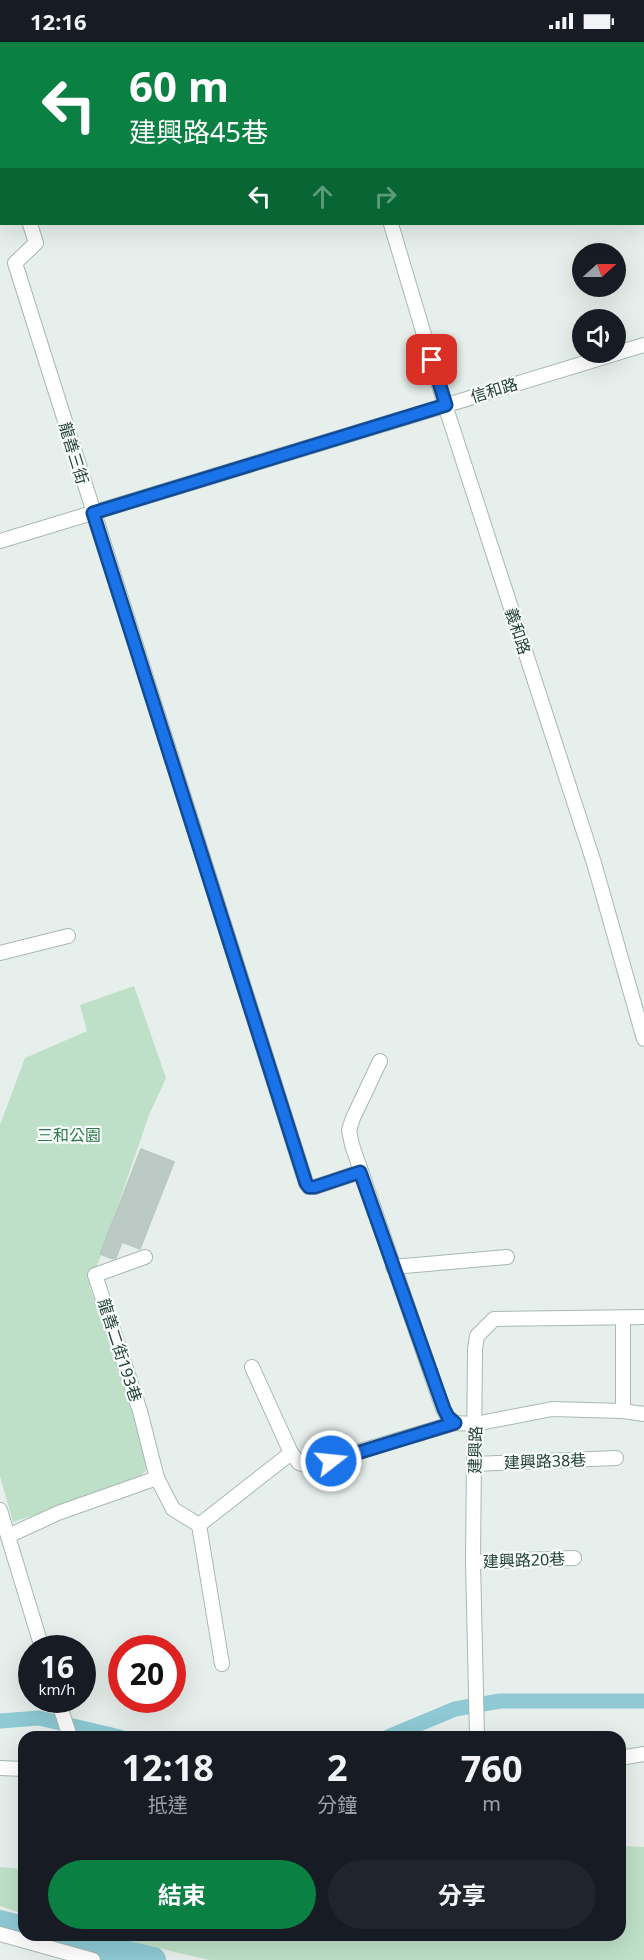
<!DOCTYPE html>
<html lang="zh-TW">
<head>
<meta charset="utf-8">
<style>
	body { margin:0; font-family:"Noto Sans","Noto Sans TC",sans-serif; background:#20242c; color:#f1f3f6; height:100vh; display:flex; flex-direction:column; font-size:22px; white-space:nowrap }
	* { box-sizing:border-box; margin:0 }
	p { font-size:20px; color:#9ea1a6 }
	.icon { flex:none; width:33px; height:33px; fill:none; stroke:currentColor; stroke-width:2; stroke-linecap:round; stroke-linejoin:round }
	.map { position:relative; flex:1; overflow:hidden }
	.side { position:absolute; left:18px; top:1689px; width:608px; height:210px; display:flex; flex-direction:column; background:#171b24; border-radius:18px; box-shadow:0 6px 24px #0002 }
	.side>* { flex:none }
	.banner { position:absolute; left:0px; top:0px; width:645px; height:183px; box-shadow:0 6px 24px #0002; background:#0b8043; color:#fff; overflow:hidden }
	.needle { width:39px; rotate:69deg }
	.controls { position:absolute; left:572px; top:201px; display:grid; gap:12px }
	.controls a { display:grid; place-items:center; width:54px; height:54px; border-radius:50%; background:#171b24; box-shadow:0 6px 24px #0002; font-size:30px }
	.speed { position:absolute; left:18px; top:1593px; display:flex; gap:12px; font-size:30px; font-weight:700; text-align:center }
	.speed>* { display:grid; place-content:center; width:78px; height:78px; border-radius:50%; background:#171b24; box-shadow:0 6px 24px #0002; line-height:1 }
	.speed small { font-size:15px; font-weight:400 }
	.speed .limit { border:9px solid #d22; background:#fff; color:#111 }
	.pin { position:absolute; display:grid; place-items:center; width:51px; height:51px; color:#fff; margin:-26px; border-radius:12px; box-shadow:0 3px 9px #0006 }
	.me { position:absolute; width:66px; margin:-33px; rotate:74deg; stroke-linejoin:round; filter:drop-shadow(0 0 4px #0008) }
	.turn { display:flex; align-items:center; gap:21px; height:126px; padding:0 30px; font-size:27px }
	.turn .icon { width:78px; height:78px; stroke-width:2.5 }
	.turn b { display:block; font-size:42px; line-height:51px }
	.lanes { display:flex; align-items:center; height:57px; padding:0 30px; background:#0003; justify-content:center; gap:30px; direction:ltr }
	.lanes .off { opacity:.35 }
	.eta { display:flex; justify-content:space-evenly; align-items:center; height:102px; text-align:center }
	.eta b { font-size:36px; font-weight:700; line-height:42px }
	.button { display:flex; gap:12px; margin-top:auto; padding:12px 30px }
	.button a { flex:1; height:69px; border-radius:36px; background:#0b8043; color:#fff; font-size:24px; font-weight:700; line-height:69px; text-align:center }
	.button a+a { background:#20242c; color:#f1f3f6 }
	.status { display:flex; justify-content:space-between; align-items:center; height:42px; padding:0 30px; background:#171b24; direction:ltr }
	.status svg { height:16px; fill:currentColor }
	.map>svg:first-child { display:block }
</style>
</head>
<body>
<div class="status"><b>12:16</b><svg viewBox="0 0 49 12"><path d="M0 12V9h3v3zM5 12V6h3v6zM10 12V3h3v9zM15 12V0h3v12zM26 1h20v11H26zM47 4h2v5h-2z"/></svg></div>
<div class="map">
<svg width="644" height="1918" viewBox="0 0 644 1918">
	<rect width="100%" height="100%" fill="#e6efeb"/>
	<g fill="#bfe0c8">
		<polygon points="134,944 166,1036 149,1073 90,1245 133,1368 149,1426 131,1442 13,1480 0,1434 0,1083 25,1016 87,989 80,963"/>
		<polygon points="620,1804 644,1805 644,1918 209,1918 129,1899 91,1893 620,1893"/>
		<polygon points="24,1822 24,1872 0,1864 0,1825 21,1827"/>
	</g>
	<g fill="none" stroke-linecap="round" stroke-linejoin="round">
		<g stroke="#8ec9d4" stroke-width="15">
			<polyline points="0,1679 39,1676 120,1695"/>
			<polyline points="388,1695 455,1667 500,1659 644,1659"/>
		</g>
		<g stroke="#8ec9d4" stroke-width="26">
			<polyline points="0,1881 24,1887"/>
			<polyline points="47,1893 153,1918"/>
		</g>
	</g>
	<polygon fill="#bbcac4" stroke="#b8c9c2" stroke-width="1.5" points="141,1107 174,1120 140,1207 122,1200 116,1216 113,1217 100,1212"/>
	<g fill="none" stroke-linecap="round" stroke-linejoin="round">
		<g stroke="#a8b8b2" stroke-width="16">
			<g id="minor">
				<polyline points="336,0 336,2"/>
				<polyline points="0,122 2,122"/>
				<polyline points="30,182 36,201 15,221 306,1141 309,1145 315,1145 360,1130"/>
				<polyline points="391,182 445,363 594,821 644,997"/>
				<polyline points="0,499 644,303"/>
				<polyline points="0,911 68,894"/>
				<polyline points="380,1019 353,1076 349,1088 352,1103 443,1367 448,1375 455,1381 475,1382 552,1367 623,1369 644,1372"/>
				<polyline points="145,1215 95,1233 140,1369 157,1436 173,1467 199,1483 222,1622"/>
				<polyline points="393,1225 507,1215"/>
				<polyline points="252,1325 291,1411 299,1421 310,1424 455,1381"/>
				<polyline points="623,1369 623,1276"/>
				<polyline points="474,1422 616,1416"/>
				<polyline points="0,1468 42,1606"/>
				<polyline points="199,1483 291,1411"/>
				<polyline points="8,1494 58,1471 157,1436"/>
				<polyline points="473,1520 574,1516"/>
				<polyline points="58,1658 70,1695"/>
				<polyline points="477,1695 473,1520 475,1307 477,1294 494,1277 644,1275"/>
				<polyline points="620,1716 644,1712"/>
				<polyline points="0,1726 24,1727"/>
				<polyline points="0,1892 93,1918"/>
			</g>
		</g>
		<g stroke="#86b3a5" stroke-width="2" stroke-dasharray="3 4.5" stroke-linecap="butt">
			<polyline points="590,0 590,2"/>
			<polyline points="639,0 639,2"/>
			<polyline points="534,1 538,0"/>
			<polyline points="644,15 644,17"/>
		</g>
		<use href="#minor" stroke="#fff" stroke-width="14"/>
	</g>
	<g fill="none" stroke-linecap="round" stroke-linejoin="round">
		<g stroke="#114b97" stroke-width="15">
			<polyline id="route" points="331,1419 455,1381 448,1375 444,1367 360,1130 315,1145 309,1145 306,1141 93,471 446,363 432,318"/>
		</g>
		<use href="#route" stroke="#1a73e8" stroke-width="10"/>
	</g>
	<g text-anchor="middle" stroke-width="4.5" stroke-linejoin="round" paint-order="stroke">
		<g font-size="16" fill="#24423a" stroke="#f7fbf9">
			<text transform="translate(494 348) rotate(-17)" y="6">信和路</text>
			<text transform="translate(74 411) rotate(73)" y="6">龍善三街</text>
			<text transform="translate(518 589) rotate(72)" y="6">義和路</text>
			<text transform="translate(120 1308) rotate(72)" y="6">龍善二街193巷</text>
			<text transform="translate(475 1408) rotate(-89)" y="6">建興路</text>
			<text transform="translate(545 1419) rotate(-2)" y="6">建興路38巷</text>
			<text transform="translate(524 1518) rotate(-2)" y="6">建興路20巷</text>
		</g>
		<g font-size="16" fill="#2d7a4b" stroke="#f7fbf9">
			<text x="69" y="1099">三和公園</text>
		</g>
	</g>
</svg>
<div class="controls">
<a><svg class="needle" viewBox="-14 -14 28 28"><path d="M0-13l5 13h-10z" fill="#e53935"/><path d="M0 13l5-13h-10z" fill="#9ea1a6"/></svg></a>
<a><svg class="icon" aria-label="sound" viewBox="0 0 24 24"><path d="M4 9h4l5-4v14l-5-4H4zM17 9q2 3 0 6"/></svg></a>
</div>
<div class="speed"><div>16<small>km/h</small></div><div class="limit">20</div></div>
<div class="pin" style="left:432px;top:318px;background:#d93025"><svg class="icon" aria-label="arrive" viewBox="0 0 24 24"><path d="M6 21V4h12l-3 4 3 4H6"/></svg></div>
<svg class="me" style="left:331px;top:1419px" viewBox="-20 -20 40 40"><circle r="17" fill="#1a73e8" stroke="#fff" stroke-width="3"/><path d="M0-11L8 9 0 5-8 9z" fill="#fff"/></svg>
<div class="banner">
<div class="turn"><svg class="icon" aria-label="left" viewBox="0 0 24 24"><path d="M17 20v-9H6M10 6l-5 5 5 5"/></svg><div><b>60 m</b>建興路45巷</div></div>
<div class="lanes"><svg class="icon" aria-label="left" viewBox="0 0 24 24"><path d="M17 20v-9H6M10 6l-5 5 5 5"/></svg><svg class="icon off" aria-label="ahead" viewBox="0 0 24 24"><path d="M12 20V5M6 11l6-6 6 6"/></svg><svg class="icon off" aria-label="right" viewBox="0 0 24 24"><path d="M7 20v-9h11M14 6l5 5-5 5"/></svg></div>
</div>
<section class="side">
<div class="eta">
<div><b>12:18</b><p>抵達</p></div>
<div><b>2</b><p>分鐘</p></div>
<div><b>760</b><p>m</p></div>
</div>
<div class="button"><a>結束</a><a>分享</a></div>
</section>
</div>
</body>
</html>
